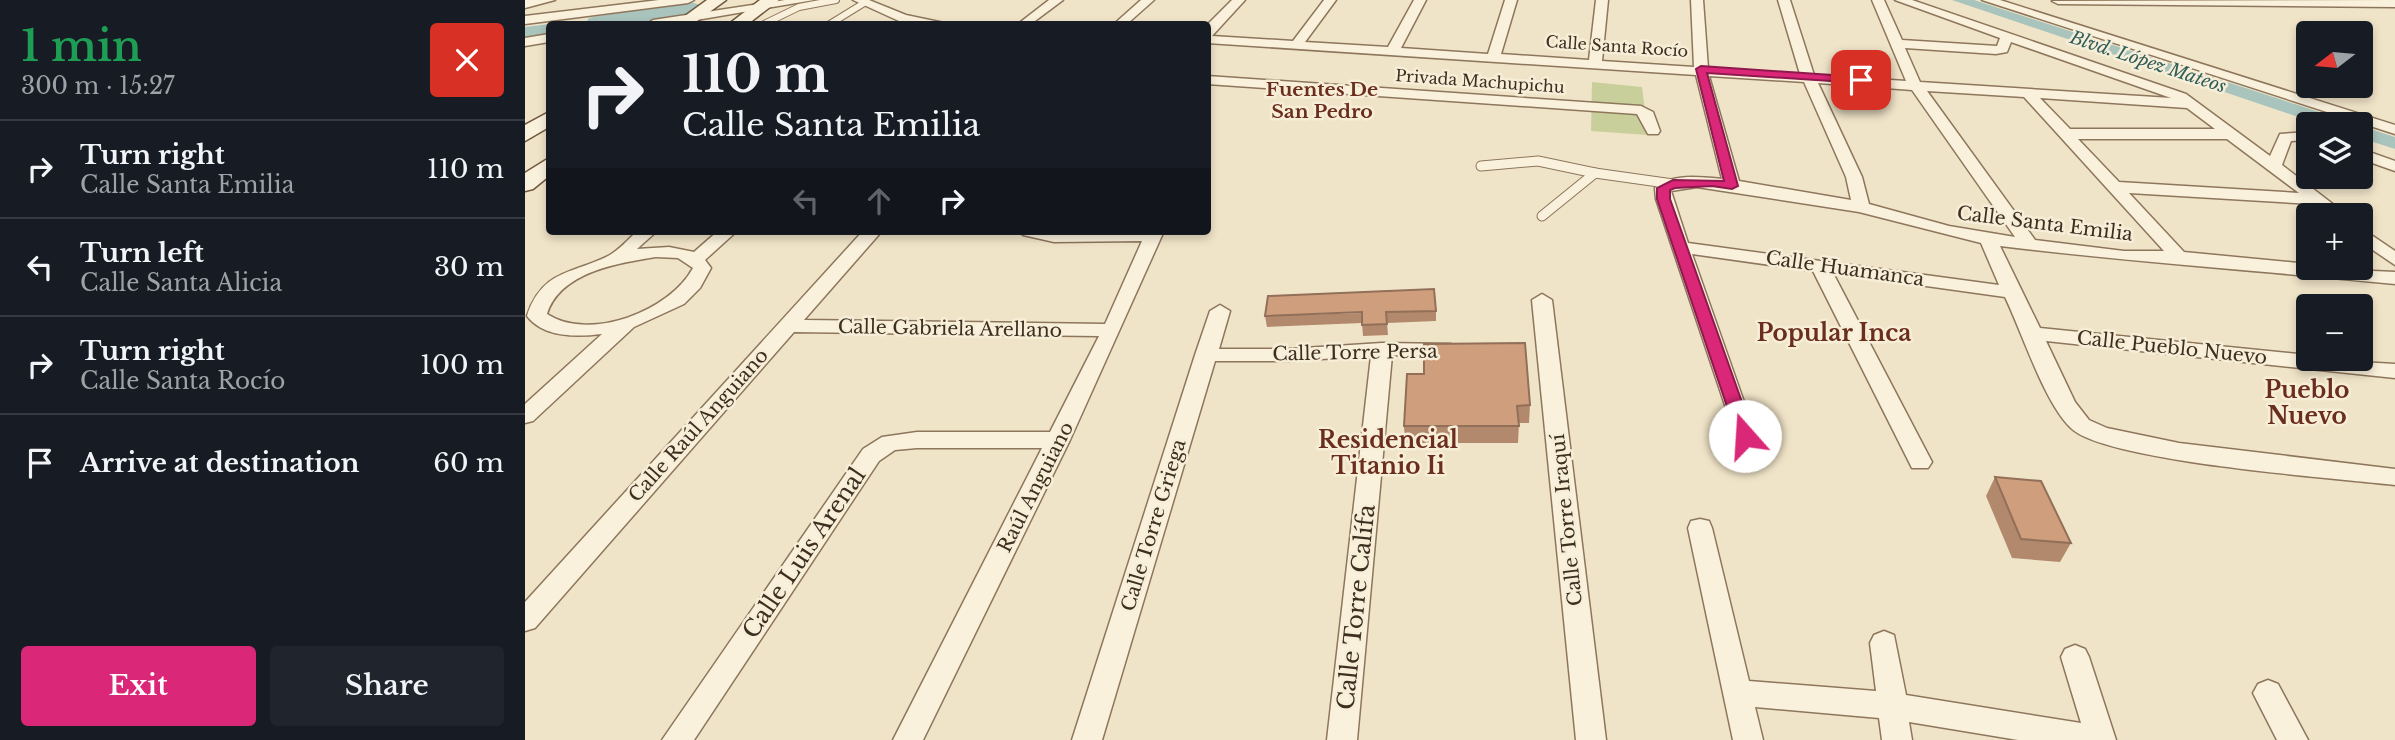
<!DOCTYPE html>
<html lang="en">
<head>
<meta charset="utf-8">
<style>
	body { margin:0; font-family:"Libre Baskerville",serif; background:#20242c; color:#f1f3f6; height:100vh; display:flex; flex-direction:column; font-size:26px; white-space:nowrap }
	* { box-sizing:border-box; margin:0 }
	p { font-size:23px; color:#9ea1a6 }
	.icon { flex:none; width:38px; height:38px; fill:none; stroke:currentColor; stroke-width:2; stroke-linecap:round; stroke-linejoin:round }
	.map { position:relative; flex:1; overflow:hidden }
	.panel { display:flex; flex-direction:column; background:#171b24; width:525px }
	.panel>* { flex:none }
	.banner { position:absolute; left:21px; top:21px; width:665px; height:214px; border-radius:7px; box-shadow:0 4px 10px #0003; background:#171b24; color:#f1f3f6; overflow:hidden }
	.needle { width:46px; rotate:254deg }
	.controls { position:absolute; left:1771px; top:21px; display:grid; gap:14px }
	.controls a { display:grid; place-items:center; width:77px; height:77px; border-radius:7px; background:#171b24; box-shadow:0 4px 10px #0003; font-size:35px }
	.pin { position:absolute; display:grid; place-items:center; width:60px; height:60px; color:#fff; margin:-30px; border-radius:14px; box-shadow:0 4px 10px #0006 }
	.me { position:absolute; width:77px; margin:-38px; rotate:341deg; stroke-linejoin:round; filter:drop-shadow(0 0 5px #0008) }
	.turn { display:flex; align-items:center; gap:24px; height:147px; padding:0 21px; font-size:32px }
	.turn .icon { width:91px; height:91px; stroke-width:2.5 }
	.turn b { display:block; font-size:49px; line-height:60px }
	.lanes { display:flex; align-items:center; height:66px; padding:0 21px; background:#0003; justify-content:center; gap:35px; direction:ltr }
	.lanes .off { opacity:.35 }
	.round { display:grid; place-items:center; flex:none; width:74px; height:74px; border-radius:7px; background:#20242c }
	.headline { display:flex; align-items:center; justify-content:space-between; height:119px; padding:0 21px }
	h1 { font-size:42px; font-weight:600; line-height:52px; color:#1e9e55 }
	.button { display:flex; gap:14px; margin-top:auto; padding:14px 21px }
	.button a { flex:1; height:80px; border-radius:7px; background:#db2777; color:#fff; font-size:28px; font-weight:600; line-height:80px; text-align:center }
	.button a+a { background:#20242c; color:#f1f3f6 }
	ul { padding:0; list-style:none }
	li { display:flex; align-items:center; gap:21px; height:98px; padding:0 21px; border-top:2px solid #363941 }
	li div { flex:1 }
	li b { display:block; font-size:26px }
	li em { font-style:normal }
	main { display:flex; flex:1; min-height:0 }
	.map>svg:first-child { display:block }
</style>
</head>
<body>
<main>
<section class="panel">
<div class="headline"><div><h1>1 min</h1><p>300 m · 15:27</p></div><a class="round" style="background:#d93025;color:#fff"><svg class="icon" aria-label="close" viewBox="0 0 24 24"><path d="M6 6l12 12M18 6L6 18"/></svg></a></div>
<ul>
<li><svg class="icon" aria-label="right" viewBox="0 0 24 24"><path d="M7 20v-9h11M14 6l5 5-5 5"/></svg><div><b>Turn right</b><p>Calle Santa Emilia</p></div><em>110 m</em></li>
<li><svg class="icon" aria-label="left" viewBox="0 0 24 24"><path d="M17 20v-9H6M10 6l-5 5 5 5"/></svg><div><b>Turn left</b><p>Calle Santa Alicia</p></div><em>30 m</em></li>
<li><svg class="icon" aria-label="right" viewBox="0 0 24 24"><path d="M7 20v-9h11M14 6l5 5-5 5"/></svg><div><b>Turn right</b><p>Calle Santa Rocío</p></div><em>100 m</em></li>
<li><svg class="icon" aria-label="arrive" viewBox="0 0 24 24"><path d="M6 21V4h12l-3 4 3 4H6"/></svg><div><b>Arrive at destination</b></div><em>60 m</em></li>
</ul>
<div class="button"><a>Exit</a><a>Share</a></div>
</section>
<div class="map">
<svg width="1870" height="740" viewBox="0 0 1870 740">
	<rect width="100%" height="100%" fill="#f0e4c8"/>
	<polygon fill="#c9cf9b" points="1067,82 1117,87 1123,135 1066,131"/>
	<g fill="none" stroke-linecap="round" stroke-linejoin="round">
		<g fill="#a9c4bc" fill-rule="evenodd">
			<polygon points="1427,0 1449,0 1819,120 1821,124 1794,124"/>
			<polygon points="1836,126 1870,137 1870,149 1836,138"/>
		</g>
		<g fill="#a9c4bc" fill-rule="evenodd">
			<polygon points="166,2 175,5 179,10 175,15 122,24 60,24 64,18 73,16"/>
			<polygon points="24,24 24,40 0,43 0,27"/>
		</g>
		<g stroke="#8d765c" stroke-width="8">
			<g id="lane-far1">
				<polyline points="239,24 274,7 311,0"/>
				<polyline points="305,24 339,3"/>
			</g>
		</g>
		<g stroke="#8d765c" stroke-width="11">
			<g id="lane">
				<polyline points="956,166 1013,161 1070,173"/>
				<polyline points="1017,216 1070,173 1148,184"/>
			</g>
		</g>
		<g stroke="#8d765c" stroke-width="3">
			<g id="street">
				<polygon points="0,0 30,0 0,8"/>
				<polygon points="134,0 169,0 163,3 0,24 0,16"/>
				<polygon points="260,0 289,0 148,24 122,24 128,20"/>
				<polygon points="328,0 344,0 381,15 424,24 374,21"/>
				<polygon points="524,0 538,0 506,24 493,24"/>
				<polygon points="616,0 629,0 602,24 589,24"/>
				<path d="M 707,0 L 720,0 L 687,36 L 768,41 L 799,0 L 811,0 L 780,42 L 863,47 L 889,0 L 901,0 L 876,48 L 963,54 L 980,0 L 992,0 L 976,54 L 1064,60 L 1071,0 L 1083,0 L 1077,61 L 1169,67 L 1166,0 L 1178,0 L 1183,68 L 1275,74 L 1253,0 L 1265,0 L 1289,75 L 1381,81 L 1347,0 L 1359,0 L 1377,40 L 1472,46 L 1475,38 L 1370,0 L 1387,0 L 1661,94 L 1745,156 L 1755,134 L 1783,132 L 1783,140 L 1766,141 L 1757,165 L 1822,215 L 1804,215 L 1788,204 L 1604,193 L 1659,252 L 1783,264 L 1783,268 L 1870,272 L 1870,284 C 1738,271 1606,262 1475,246 L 1515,328 L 1783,355 L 1783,359 L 1870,364 L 1870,378 L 1521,341 L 1550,402 L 1564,420 L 1582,428 L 1654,443 L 1870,469 L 1870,485 C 1810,478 1584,462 1547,429 C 1520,405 1497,332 1480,297 L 1308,273 L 1407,462 L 1403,468 L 1387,468 L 1288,271 L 1167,254 L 1231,436 L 1228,441 L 1212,441 L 1131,199 L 1130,188 C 1145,173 1178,177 1197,179 L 1171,75 L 682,43 L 682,25 ZM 1486,42 L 1646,98 L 1395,82 L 1380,48 L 1471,54 L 1482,52 ZM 1184,76 L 1279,82 L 1321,177 L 1326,200 L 1214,181 ZM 1293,83 L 1387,90 L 1490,237 L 1424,226 L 1344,204 L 1337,177 ZM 1402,91 L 1499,97 L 1639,251 L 1599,251 L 1510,240 ZM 1515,98 L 1662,108 L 1690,129 L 1545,129 ZM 1553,139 L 1702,139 L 1774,193 L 1594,182 ZM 1172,187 L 1334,212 L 1456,243 L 1474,285 L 1163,243 L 1146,191 Z"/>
				<polygon points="1457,0 1475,0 1870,125 1870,134"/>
				<polygon points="1870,0 1870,7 1533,4 1527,1"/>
				<polygon points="24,34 24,42 0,46 0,38"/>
				<polygon points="682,76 1116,106 1128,112 1135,131 1133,134 1123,134 1112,114 682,84"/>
				<polygon points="1836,149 1870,161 1870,171 1836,159"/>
				<polygon points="1836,228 1870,251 1870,265 1836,242"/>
				<path d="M 112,231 L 132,231 L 112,249 L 144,247 L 169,252 L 193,231 L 212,231 L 180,260 L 186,268 L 175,288 L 159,304 L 109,327 L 8,421 L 0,423 L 0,404 L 77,334 C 52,337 19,338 2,316 C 17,270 47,274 83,256 C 93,251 104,239 112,231 ZM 131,257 L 153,258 L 168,268 C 145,311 65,342 22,314 C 35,272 93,263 131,257 Z"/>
				<polygon points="338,231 357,231 279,320 580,324 617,241 529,242 498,235 495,231 639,231 545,440 398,740 368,740 517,448 392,448 370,450 354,461 169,740 137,740 338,449 357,437 392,432 525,432 574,336 269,332 10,628 0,631 0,602"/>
				<polygon points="1017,294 1027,300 1081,740 1051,740 1007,300"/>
				<polygon points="695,305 705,311 694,349 763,349 857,343 926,344 936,350 926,356 867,355 832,740 802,740 846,356 763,361 690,361 577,740 547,740 670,355 685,311"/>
				<polygon points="1175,519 1184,521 1187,528 1224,681 1351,691 1345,643 1349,635 1359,631 1369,635 1381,695 1556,723 1536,657 1540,649 1550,645 1560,649 1564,657 1591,740 1493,740 1384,722 1387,740 1357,740 1354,718 1230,707 1238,740 1208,740 1163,528 1166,521"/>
				<polygon points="1743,680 1753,684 1783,740 1752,740 1728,693 1733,684"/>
			</g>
		</g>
		<g stroke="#6f573f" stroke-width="3">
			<g id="secondary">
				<polygon points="182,0 201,0 168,24 149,24"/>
				<polygon points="235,0 254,0 223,24 204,24"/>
				<polygon points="24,112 24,127 0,141 0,125"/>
				<polygon points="24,158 24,176 8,189 0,191 0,173"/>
			</g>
		</g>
		<use href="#lane-far1" stroke="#faf1dc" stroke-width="6"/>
		<use href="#lane" stroke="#faf1dc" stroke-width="9"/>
		<use href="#street" fill="#faf1dc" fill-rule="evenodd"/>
		<use href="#secondary" fill="#faf1dc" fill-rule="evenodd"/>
	</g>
	<g fill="#b2896c">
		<polygon points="911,311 911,321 862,323 863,335 838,336 837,323 742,327 740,316"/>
		<polygon points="882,374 1005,405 1004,423 994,423 993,443 880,443 879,426"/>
		<polygon points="1470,477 1546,543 1535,562 1487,558 1461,496"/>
	</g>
	<g fill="#cf9f7d" stroke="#916f58" stroke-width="2">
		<polygon points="909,289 911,311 861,312 862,324 837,325 837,312 740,316 743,296"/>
		<polygon points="1000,343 1005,405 992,406 994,426 879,426 882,374 899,374 899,344"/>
		<polygon points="1470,477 1516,481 1546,543 1496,539"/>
	</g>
	<polygon fill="#db2777" stroke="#8e194d" stroke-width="2" points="1176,66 1336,77 1341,80 1336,83 1182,73 1213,186 1207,189 1187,186 1150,188 1145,190 1145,199 1229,436 1220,441 1212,436 1132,199 1132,188 1148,180 1199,181 1171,69"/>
	<g text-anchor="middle" stroke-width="5" stroke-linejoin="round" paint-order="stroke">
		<g font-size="16" fill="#3d2e20" stroke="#f7eed8">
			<text transform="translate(1092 46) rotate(4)" y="6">Calle Santa Rocío</text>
			<text transform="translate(955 81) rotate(4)" y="6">Privada Machupichu</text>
		</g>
		<g font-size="18" font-style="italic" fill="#2f5d5a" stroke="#f7eed8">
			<text transform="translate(1623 62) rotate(18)" y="6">Blvd. López Mateos</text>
		</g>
		<g font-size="19" font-weight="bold" fill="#6b2e1e" stroke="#f7eed8">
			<text x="797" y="96">Fuentes De<tspan x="797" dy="22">San Pedro</tspan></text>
		</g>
		<g font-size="19" fill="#3d2e20" stroke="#f7eed8">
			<text transform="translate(1520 223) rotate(7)" y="7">Calle Santa Emilia</text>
			<text transform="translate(1320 268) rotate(8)" y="7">Calle Huamanca</text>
			<text transform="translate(425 328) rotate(1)" y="7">Calle Gabriela Arellano</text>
			<text transform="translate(1647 347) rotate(6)" y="7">Calle Pueblo Nuevo</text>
			<text transform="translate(830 352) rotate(-1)" y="7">Calle Torre Persa</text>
			<text transform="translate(173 425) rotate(-48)" y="7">Calle Raúl Anguiano</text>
			<text transform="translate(510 487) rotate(-63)" y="7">Raúl Anguiano</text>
			<text transform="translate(1041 520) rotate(-96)" y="7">Calle Torre Iraquí</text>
			<text transform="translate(628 525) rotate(-73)" y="7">Calle Torre Griega</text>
		</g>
		<g font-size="23" font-weight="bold" fill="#6b2e1e" stroke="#f7eed8">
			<text x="1309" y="341">Popular Inca</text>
			<text x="1782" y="398">Pueblo<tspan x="1782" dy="26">Nuevo</tspan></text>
			<text x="863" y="448">Residencial<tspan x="863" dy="26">Titanio Ii</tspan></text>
		</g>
		<g font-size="23" fill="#3d2e20" stroke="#f7eed8">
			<text transform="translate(279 553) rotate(-56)" y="8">Calle Luis Arenal</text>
			<text transform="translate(831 607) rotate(-84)" y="8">Calle Torre Calífa</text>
		</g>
	</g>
</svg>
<div class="controls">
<a><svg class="needle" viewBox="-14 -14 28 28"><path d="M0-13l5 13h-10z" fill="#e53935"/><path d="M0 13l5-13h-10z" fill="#9ea1a6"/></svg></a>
<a><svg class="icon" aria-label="layers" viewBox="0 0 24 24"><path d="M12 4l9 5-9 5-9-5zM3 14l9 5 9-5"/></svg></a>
<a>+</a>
<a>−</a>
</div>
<div class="pin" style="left:1336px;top:80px;background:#d93025"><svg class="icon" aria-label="arrive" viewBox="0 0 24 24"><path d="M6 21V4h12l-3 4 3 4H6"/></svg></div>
<svg class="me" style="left:1220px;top:436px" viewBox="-20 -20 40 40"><circle r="19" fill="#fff"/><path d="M0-13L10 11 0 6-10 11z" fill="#db2777"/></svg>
<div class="banner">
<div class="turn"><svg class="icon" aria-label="right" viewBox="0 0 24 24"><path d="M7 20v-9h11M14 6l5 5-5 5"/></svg><div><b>110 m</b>Calle Santa Emilia</div></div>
<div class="lanes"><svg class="icon off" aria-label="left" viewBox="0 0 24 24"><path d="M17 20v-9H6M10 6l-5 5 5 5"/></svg><svg class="icon off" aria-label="ahead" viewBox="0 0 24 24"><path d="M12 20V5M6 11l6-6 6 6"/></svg><svg class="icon" aria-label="right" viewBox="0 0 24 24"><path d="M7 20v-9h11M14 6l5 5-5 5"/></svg></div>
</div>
</div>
</main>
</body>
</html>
